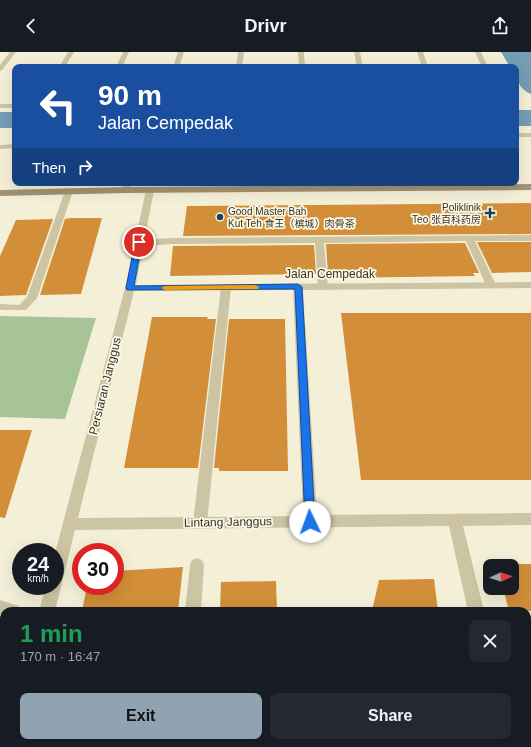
<!DOCTYPE html>
<html lang="en">
<head>
<meta charset="utf-8">
<style>
	body { margin:0; font-family:Arial,"Noto Sans SC",sans-serif; background:#242831; color:#f1f3f6; height:100vh; display:flex; flex-direction:column; font-size:15px; white-space:nowrap }
	* { box-sizing:border-box; margin:0 }
	p { font-size:13px; color:#9ea1a6 }
	.icon { flex:none; width:22px; height:22px; fill:none; stroke:currentColor; stroke-width:2; stroke-linecap:round; stroke-linejoin:round }
	.map { position:relative; flex:1; overflow:hidden }
	.panel { position:absolute; left:0px; top:555px; width:531px; height:140px; display:flex; flex-direction:column; background:#171b24; border-radius:12px 12px 0 0; box-shadow:0 4px 16px #0002 }
	.panel>* { flex:none }
	.top-card { position:absolute; left:12px; top:12px; width:507px; height:122px; border-radius:8px; box-shadow:0 4px 16px #0002; background:#1a4fa0; color:#fff; overflow:hidden }
	.needle { width:26px; rotate:87deg }
	.controls { position:absolute; left:483px; top:507px; display:grid; gap:8px }
	.controls a { display:grid; place-items:center; width:36px; height:36px; border-radius:8px; background:#171b24; box-shadow:0 4px 16px #0002; font-size:20px }
	.speed { position:absolute; left:12px; top:491px; display:flex; gap:8px; font-size:20px; font-weight:700; text-align:center }
	.speed>* { display:grid; place-content:center; width:52px; height:52px; border-radius:50%; background:#171b24; box-shadow:0 4px 16px #0002; line-height:1 }
	.speed small { font-size:10px; font-weight:400 }
	.speed .limit { border:6px solid #d22; background:#fff; color:#111 }
	.pin { position:absolute; display:grid; place-items:center; width:34px; height:34px; color:#fff; margin:-17px; border:2px solid #fff; border-radius:50%; box-shadow:0 1px 4px #0007 }
	.me { position:absolute; width:44px; margin:-22px; rotate:357deg; stroke-linejoin:round; filter:drop-shadow(0 0 3px #0008) }
	.turn { display:flex; align-items:center; gap:14px; height:84px; padding:0 20px; font-size:18px }
	.turn .icon { width:52px; height:52px; stroke-width:2.5 }
	.turn b { display:block; font-size:28px; line-height:34px }
	.then { display:flex; align-items:center; height:38px; padding:0 20px; background:#0003; gap:8px; font-size:15px }
	.round { display:grid; place-items:center; flex:none; width:42px; height:42px; border-radius:8px; background:#242831 }
	.overview { display:flex; align-items:center; justify-content:space-between; height:68px; padding:0 20px }
	h1 { font-size:24px; font-weight:700; line-height:30px; color:#1e9e55 }
	.primary-button { display:flex; gap:8px; margin-top:auto; padding:8px 20px }
	.primary-button a { flex:1; height:46px; border-radius:8px; background:#8fa3b1; color:#111; font-size:16px; font-weight:700; line-height:46px; text-align:center }
	.primary-button a+a { background:#242831; color:#f1f3f6 }
	header { display:flex; justify-content:space-between; align-items:center; height:52px; padding:0 20px; background:#171b24; font-size:18px; font-weight:700 }
	.map>svg:first-child { display:block }
</style>
</head>
<body>
<header><svg class="icon" aria-label="back" viewBox="0 0 24 24"><path d="M15 5l-7 7 7 7"/></svg>Drivr<svg class="icon" aria-label="share" viewBox="0 0 24 24"><path d="M12 15V3M7 8l5-5 5 5M5 13v7h14v-7"/></svg></header>
<div class="map">
<svg width="531" height="695" viewBox="0 0 531 695">
	<rect width="100%" height="100%" fill="#f4f0d8"/>
	<polygon fill="#a7c497" points="0,264 96,266 65,367 0,365"/>
	<path fill="#759db4" d="M 501,0 L 531,0 L 531,42 C 519,37 516,28 516,15 L 510,15 Z"/>
	<g fill="none" stroke-linecap="round" stroke-linejoin="round">
		<g fill="#759db4" fill-rule="evenodd">
			<rect x="516" y="58" width="15" height="16"/>
			<rect x="0" y="60" width="15" height="16"/>
		</g>
	</g>
	<g fill="#d28e38">
		<polygon points="531,151 531,182 183,184 187,154"/>
		<polygon points="71,166 102,166 81,242 40,243 65,167"/>
		<polygon points="53,167 26,243 0,244 0,204 16,168"/>
		<polygon points="477,190 531,190 531,220 492,221"/>
		<polygon points="465,191 479,221 473,221 475,224 334,226 333,221 328,222 326,192"/>
		<polygon points="314,193 316,222 170,224 173,194"/>
		<polygon points="341,261 531,261 531,428 361,428"/>
		<polygon points="152,265 208,265 207,267 216,267 198,416 124,416"/>
		<polygon points="229,267 285,267 288,419 219,419 219,416 214,416"/>
		<polygon points="0,378 32,378 5,466 0,465"/>
		<polygon points="497,512 531,512 531,559 509,559 503,536 512,536 512,514 498,514"/>
		<polygon points="183,515 178,559 82,559 87,534 115,534 115,519"/>
		<polygon points="434,527 438,559 372,559 379,528"/>
		<polygon points="276,529 277,559 220,559 221,530"/>
	</g>
	<g fill="none" stroke-linecap="round" stroke-linejoin="round">
		<g fill="#cdc4a3" fill-rule="evenodd">
			<polygon points="68,0 74,0 65,15 59,15"/>
			<polygon points="178,0 184,0 179,15 173,15"/>
			<polygon points="298,0 304,0 305,15 299,15"/>
			<polygon points="417,0 423,0 428,15 422,15"/>
			<rect x="0" y="52" width="15" height="4"/>
			<rect x="516" y="81" width="15" height="4"/>
			<polygon points="15,92 15,96 0,97 0,93"/>
			<polygon points="124,131 132,131 129,140 123,140 122,138"/>
			<polygon points="69,136 73,139 37,246 26,258 0,258 0,252 19,253 27,245 65,139"/>
			<polygon points="531,183 531,189 475,189 496,233 491,236 486,233 466,189 324,191 328,235 323,238 318,235 315,191 173,192 139,194 134,191 139,188 173,186"/>
			<polygon points="226,232 231,235 207,471 205,475 200,477 195,475 193,471 221,235"/>
			<polygon points="197,506 202,508 204,513 201,559 185,559 190,513 192,508"/>
			<polygon points="0,548 19,554 22,559 4,559 4,563 0,562"/>
			<rect x="172" y="691" width="18" height="4"/>
			<polygon points="344,691 363,691 361,695 342,695"/>
		</g>
		<g fill="#cdc4a3" fill-rule="evenodd">
			<polygon points="10,0 16,0 2,18 0,19 0,13"/>
			<polygon points="123,0 129,0 122,15 116,15"/>
			<polygon points="238,0 244,0 242,15 236,15"/>
			<polygon points="354,0 360,0 363,15 357,15"/>
			<polygon points="475,0 481,0 488,15 482,15"/>
			<path d="M 150,135 L 154,138 L 136,233 L 531,230 L 531,236 L 303,238 L 317,463 L 531,461 L 531,473 L 463,474 L 484,559 L 468,559 L 449,474 L 75,478 L 55,559 L 39,559 L 46,534 L 55,534 L 55,501 L 125,236 L 146,138 ZM 293,238 L 303,464 L 78,466 L 134,239 Z"/>
			<polygon points="5,691 23,691 22,695 4,695"/>
			<rect x="498" y="691" width="18" height="4"/>
		</g>
		<polygon fill="#a19374" fill-rule="evenodd" points="531,132 531,138 126,141 0,144 0,138 126,135"/>
	</g>
	<polygon fill="#1a73e8" stroke="#114b97" points="139,188 142,190 134,234 298,232 302,235 315,470 314,473 310,474 306,473 305,470 295,237 127,238 126,236 135,190"/>
	<polygon fill="#f59e0b" points="255,233 259,235 258,237 165,238 161,236 165,234"/>
	<g fill="#17425d" stroke="#fbf8e5" stroke-width="1.5">
		<path d="M488 155h4v4h4v4h-4v4h-4v-4h-4v-4h4z"/>
		<circle cx="220" cy="165" r="4"/>
	</g>
	<g text-anchor="middle" stroke-width="3.5" stroke-linejoin="round" paint-order="stroke">
		<g font-size="10" fill="#373126" stroke="#fbf8e5" text-anchor="end">
			<text x="481" y="159">Poliklinik<tspan x="481" dy="12">Teo 张百科药房</tspan></text>
			<text x="228" y="163" text-anchor="start">Good Master Bah<tspan x="228" dy="12">Kut Teh 食王（槟城）肉骨茶</tspan></text>
		</g>
		<g font-size="12" fill="#373126" stroke="#fbf8e5">
			<text x="330" y="226">Jalan Cempedak</text>
			<text transform="translate(105 334) rotate(-76)" y="4">Persiaran Janggus</text>
			<text transform="translate(228 470) rotate(-1)" y="4">Lintang Janggus</text>
		</g>
	</g>
</svg>
<div class="controls">
<a><svg class="needle" viewBox="-14 -14 28 28"><path d="M0-13l5 13h-10z" fill="#e53935"/><path d="M0 13l5-13h-10z" fill="#9ea1a6"/></svg></a>
</div>
<div class="speed"><div>24<small>km/h</small></div><div class="limit">30</div></div>
<div class="pin" style="left:139px;top:190px;background:#d93025"><svg class="icon" aria-label="arrive" viewBox="0 0 24 24"><path d="M6 21V4h12l-3 4 3 4H6"/></svg></div>
<svg class="me" style="left:310px;top:470px" viewBox="-20 -20 40 40"><circle r="19" fill="#fff"/><path d="M0-13L10 11 0 6-10 11z" fill="#1a73e8"/></svg>
<div class="top-card">
<div class="turn"><svg class="icon" aria-label="left" viewBox="0 0 24 24"><path d="M17 20v-9H6M10 6l-5 5 5 5"/></svg><div><b>90 m</b>Jalan Cempedak</div></div>
<div class="then">Then<svg class="icon" aria-label="right" viewBox="0 0 24 24"><path d="M7 20v-9h11M14 6l5 5-5 5"/></svg></div>
</div>
<section class="panel">
<div class="overview"><div><h1>1 min</h1><p>170 m · 16:47</p></div><a class="round"><svg class="icon" aria-label="close" viewBox="0 0 24 24"><path d="M6 6l12 12M18 6L6 18"/></svg></a></div>
<div class="primary-button"><a>Exit</a><a>Share</a></div>
</section>
</div>
</body>
</html>
